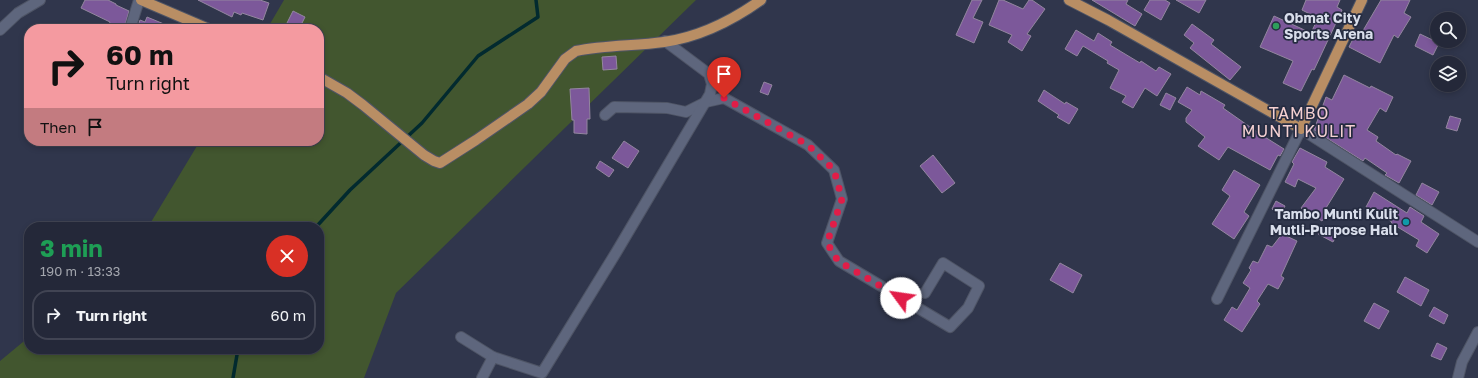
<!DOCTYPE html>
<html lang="en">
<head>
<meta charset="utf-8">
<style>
	body { margin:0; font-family:"Golos Text",sans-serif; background:#2c3041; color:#f1f3f6; height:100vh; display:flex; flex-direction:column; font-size:15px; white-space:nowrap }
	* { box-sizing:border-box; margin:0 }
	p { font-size:13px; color:#a3a6ae }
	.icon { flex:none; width:22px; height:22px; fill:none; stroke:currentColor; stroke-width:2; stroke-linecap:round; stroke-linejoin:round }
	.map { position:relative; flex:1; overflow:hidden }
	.side { position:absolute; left:24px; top:222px; width:300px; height:132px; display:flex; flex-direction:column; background:#242839; border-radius:16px; box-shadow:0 2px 6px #0003,0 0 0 1px #414453 }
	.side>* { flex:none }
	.guide { position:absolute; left:24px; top:24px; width:300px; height:122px; border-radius:16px; box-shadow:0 2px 6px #0003,0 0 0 1px #414453; background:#f49aa0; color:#111; overflow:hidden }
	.buttons { position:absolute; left:1430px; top:12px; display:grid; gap:8px }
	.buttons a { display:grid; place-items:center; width:36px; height:36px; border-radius:50%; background:#242839; box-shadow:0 2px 6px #0003,0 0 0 1px #414453; font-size:20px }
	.pin { position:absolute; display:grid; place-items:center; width:34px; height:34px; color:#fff; margin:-41px -17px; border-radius:50% 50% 50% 0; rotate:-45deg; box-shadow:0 0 4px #0007 }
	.pin .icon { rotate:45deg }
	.me { position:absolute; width:44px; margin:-22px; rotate:301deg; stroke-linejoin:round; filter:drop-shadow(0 0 3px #0008) }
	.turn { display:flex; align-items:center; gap:14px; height:84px; padding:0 16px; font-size:18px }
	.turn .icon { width:52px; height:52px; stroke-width:2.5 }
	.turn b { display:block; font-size:28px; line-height:34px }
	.then { display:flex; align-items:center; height:38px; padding:0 16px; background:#0003; gap:8px; font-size:15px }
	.round { display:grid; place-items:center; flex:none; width:42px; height:42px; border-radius:21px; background:#2c3041 }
	.overview { display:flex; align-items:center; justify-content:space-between; height:68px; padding:0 16px }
	h1 { font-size:24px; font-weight:700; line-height:30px; color:#1e9e55 }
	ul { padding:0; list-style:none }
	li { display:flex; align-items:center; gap:12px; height:50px; margin:0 8px 6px; padding:0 8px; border:2px solid #414453; border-radius:16px }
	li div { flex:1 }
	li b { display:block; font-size:15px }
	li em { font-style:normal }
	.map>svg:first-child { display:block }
</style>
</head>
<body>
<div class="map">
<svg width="1478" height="378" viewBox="0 0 1478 378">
	<rect width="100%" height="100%" fill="#30364c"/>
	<polygon fill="#42562f" points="284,0 696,0 396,293 364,378 0,378 0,361 29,337 29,349 319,349 319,227 148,227 200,141 319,141 319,29 267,29"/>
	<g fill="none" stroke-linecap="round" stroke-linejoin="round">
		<g stroke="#022a2f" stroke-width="3.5">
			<polyline points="316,227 350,190 422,123 478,56 538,17 536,0"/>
			<polyline points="233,378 238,349"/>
		</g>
	</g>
	<g fill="#7c589a" stroke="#93869f">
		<polygon points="85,0 108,0 116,4 116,5 129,11 124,29 112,29 108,27 110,22 81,8"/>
		<polygon points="198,0 260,0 269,3 263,20 242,13 241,15 234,12 232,17"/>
		<polygon points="972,0 982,0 973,18 983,22 974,43 956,35"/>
		<polygon points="999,0 1003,0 1023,9 1029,0 1032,0 1045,9 1027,34 1031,36 1022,51 1008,42 1012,35 989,25"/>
		<polygon points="1092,0 1128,0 1126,4 1142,14 1135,26"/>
		<polygon points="1150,0 1165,0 1170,3 1161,20 1144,10"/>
		<polygon points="1176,0 1206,0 1199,13"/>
		<polygon points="1306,0 1340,0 1337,7 1342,10 1314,70 1312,69 1301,91 1283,83 1293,61 1260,47 1274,16 1311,33 1318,18 1302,10"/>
		<polygon points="1381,0 1410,0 1404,13 1411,17 1398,38 1394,35 1380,63 1349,47 1357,31 1361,34"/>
		<polygon points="293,11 305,17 299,29 284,29"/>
		<polygon points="147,17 176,29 137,29 140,20 145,22"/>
		<polygon points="1192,24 1214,40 1211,44 1241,67 1230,80 1190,48 1194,43 1184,35"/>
		<polygon points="1076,30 1094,41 1098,33 1112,42 1110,45 1140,63 1141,61 1156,71 1159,67 1171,74 1157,96 1145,88 1133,108 1122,102 1126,96 1110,88 1119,70 1107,63 1108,61 1083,46 1077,56 1065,49"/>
		<polygon points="1420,34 1439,43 1433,55 1415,46"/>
		<polygon points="616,56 617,69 603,70 602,57"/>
		<polygon points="1344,75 1370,88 1371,86 1393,97 1386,112 1380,108 1367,130 1378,137 1376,141 1396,155 1397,154 1411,161 1399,183 1385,175 1387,173 1365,158 1363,161 1314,130 1326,97 1332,100"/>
		<polygon points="764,82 772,85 768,95 760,92"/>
		<polygon points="1187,87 1200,95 1201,91 1225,105 1223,108 1260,134 1284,149 1280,156 1278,155 1270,170 1228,147 1219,160 1198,146 1205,137 1186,122 1186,118 1192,110 1178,102"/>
		<polygon points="589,88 590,119 587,119 587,134 574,133 574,120 572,120 570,89"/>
		<polygon points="1044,90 1065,104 1066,102 1078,109 1069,124 1057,117 1059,115 1038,101"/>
		<polygon points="1166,93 1176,98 1170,110 1160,105"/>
		<polygon points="1450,116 1461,119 1457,131 1446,128"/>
		<polygon points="624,141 639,151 628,168 612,158"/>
		<polygon points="1300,148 1327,162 1325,167 1344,179 1326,208 1329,210 1322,221 1301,208 1316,188 1298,179 1295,187 1285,182 1294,164 1292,162"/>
		<polygon points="933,155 955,183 942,193 920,166"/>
		<polygon points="600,161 614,170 609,177 596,168"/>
		<polygon points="1234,170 1260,185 1244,212 1249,216 1234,239 1212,224 1230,196 1222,190"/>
		<polygon points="1422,183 1439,192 1432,205 1416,195"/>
		<polygon points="1374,192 1407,213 1410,207 1424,216 1421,222 1439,234 1427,253 1416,246 1419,240 1391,223 1392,222 1366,207"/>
		<polygon points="1276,201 1285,206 1281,215 1272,209"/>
		<polygon points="1323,226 1337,234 1333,242 1318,234"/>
		<polygon points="1282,234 1297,241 1281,276 1284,278 1278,289 1268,284 1257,301 1260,304 1242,332 1224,320 1232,307 1237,310 1250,288 1243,283 1251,270 1249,268 1253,261 1258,263 1267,245 1272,247"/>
		<polygon points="1060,263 1082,275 1073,293 1050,280"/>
		<polygon points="1405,277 1429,290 1421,306 1397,292"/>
		<polygon points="1374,303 1389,311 1379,329 1364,321"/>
		<polygon points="1434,307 1448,315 1444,324 1429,316"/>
		<polygon points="1437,343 1447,348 1441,360 1431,356"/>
	</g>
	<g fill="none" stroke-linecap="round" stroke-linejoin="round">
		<g stroke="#4e5465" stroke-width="12">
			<g id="minor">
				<polyline points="130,29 139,0"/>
				<polyline points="0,30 18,13 40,0"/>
				<polyline points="605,115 614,107 667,108 686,112 706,102 724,98 808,145 834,170 842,199 827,243 839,261 950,327 968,308 979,286 943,263 925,293"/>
				<polyline points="1217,299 1301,129 1478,242"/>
				<polyline points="461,337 493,357 542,373 617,251 710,94 712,84 709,74 665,41"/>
				<polyline points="482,378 493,357"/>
				<polyline points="1458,378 1462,362 1478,332"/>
			</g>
		</g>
		<g stroke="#4e5465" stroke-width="12">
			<g id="major">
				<polyline points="141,0 209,29"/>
				<polyline points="1069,0 1108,20 1301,129 1362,0"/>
				<path d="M 319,77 L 347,93 L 363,105 L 424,155 L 434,161 L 440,163 L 476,140 L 528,104 L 541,92 L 565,59 L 576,51 C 605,45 635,46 664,42 C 699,37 733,20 761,0"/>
			</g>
		</g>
		<use href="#minor" stroke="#5e667d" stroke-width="10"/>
		<use href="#major" stroke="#b98e64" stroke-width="10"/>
	</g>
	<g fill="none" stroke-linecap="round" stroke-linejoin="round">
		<polyline stroke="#e11d48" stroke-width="7" stroke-dasharray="0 12.6" points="724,98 808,145 834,170 842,199 827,243 838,261 901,298"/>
	</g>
	<circle fill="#2e9e5b" stroke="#262c41" stroke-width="1.5" cx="1276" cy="26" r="4"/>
	<circle fill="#0f9aa8" stroke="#262c41" stroke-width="1.5" cx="1406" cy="222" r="4"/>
	<g text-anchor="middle" stroke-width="3.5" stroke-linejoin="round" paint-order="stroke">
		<g font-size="14" font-weight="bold" fill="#d9deeb" stroke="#262c41" text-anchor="start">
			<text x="1284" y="23">Obmat City<tspan x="1284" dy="16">Sports Arena</tspan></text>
			<text x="1398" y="219" text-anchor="end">Tambo Munti Kulit<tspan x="1398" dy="16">Mutli-Purpose Hall</tspan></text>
		</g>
		<g font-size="16" letter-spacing="1" fill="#f5d1d2" stroke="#262c41">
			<text x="1299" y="119">TAMBO<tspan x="1299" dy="18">MUNTI KULIT</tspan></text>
		</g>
	</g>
</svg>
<div class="buttons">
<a><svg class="icon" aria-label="search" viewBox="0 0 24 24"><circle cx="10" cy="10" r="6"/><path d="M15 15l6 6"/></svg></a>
<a><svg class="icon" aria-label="layers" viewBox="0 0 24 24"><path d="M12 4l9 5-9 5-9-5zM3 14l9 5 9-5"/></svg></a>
</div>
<div class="pin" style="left:724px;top:98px;background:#d93025"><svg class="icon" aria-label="arrive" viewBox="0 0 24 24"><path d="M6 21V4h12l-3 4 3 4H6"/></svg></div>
<svg class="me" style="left:901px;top:298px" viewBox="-20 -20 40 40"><circle r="19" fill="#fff"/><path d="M0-13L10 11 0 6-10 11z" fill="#e11d48"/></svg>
<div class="guide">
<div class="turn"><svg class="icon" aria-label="right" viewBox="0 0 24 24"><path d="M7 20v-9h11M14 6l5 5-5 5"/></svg><div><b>60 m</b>Turn right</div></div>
<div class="then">Then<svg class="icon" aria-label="arrive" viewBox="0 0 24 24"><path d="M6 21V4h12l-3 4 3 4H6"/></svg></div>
</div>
<section class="side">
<div class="overview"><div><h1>3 min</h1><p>190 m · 13:33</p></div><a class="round" style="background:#d93025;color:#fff"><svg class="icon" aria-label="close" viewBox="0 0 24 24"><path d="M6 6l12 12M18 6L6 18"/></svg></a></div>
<ul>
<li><svg class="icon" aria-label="right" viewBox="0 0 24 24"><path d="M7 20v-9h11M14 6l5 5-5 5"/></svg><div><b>Turn right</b></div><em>60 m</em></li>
</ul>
</section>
</div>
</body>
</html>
